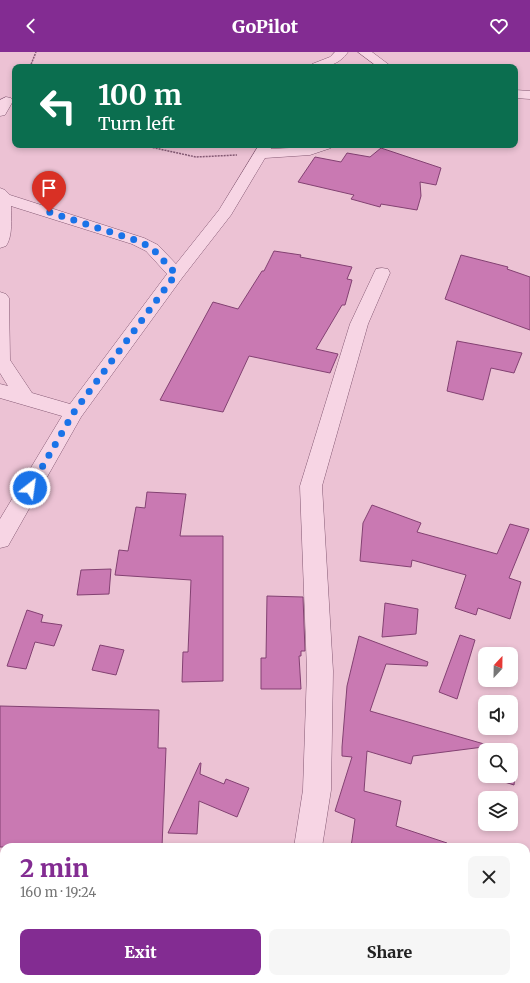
<!DOCTYPE html>
<html lang="en">
<head>
<meta charset="utf-8">
<style>
	body { margin:0; font-family:Merriweather,serif; background:#f6f6f6; color:#222; height:100vh; display:flex; flex-direction:column; font-size:15px; white-space:nowrap }
	* { box-sizing:border-box; margin:0 }
	p { font-size:13px; color:#767676 }
	.icon { flex:none; width:22px; height:22px; fill:none; stroke:currentColor; stroke-width:2; stroke-linecap:round; stroke-linejoin:round }
	.map { position:relative; flex:1; overflow:hidden }
	.drawer { position:absolute; left:0px; top:791px; width:530px; height:140px; display:flex; flex-direction:column; background:#fff; border-radius:12px 12px 0 0; box-shadow:0 2px 6px #0003 }
	.drawer>* { flex:none }
	.guide { position:absolute; left:12px; top:12px; width:506px; height:84px; border-radius:8px; box-shadow:0 2px 6px #0003; background:#0b6e4f; color:#fff; overflow:hidden }
	.needle { width:26px; rotate:22deg }
	.tools { position:absolute; left:478px; top:595px; display:grid; gap:8px }
	.tools a { display:grid; place-items:center; width:40px; height:40px; border-radius:8px; background:#fff; box-shadow:0 2px 6px #0003; font-size:20px }
	.pin { position:absolute; display:grid; place-items:center; width:34px; height:34px; color:#fff; margin:-41px -17px; border-radius:50% 50% 50% 0; rotate:-45deg; box-shadow:0 0 4px #0007 }
	.pin .icon { rotate:45deg }
	.me { position:absolute; width:44px; margin:-22px; rotate:30deg; stroke-linejoin:round; filter:drop-shadow(0 0 3px #0008) }
	.turn { display:flex; align-items:center; gap:14px; height:84px; padding:0 20px; font-size:18px }
	.turn .icon { width:52px; height:52px; stroke-width:2.5 }
	.turn b { display:block; font-size:28px; line-height:34px }
	.round { display:grid; place-items:center; flex:none; width:42px; height:42px; border-radius:8px; background:#f6f6f6 }
	.overview { display:flex; align-items:center; justify-content:space-between; height:68px; padding:0 20px }
	h1 { font-size:24px; font-weight:800; line-height:30px; color:#832c92 }
	.action { display:flex; gap:8px; margin-top:auto; padding:8px 20px }
	.action a { flex:1; height:46px; border-radius:8px; background:#832c92; color:#fff; font-size:16px; font-weight:800; line-height:46px; text-align:center }
	.action a+a { background:#f6f6f6; color:#222 }
	header { display:flex; justify-content:space-between; align-items:center; height:52px; padding:0 20px; background:#832c92; color:#fff; font-size:18px; font-weight:800 }
	.map>svg:first-child { display:block }
</style>
</head>
<body>
<header><svg class="icon" aria-label="back" viewBox="0 0 24 24"><path d="M15 5l-7 7 7 7"/></svg>GoPilot<svg class="icon" aria-label="heart" viewBox="0 0 24 24"><path d="M12 20l-8-8c-3-5 5-10 8-4 3-6 11-1 8 4z"/></svg></header>
<div class="map">
<svg width="530" height="931" viewBox="0 0 530 931">
	<rect width="100%" height="100%" fill="#ecc2d4"/>
	<g fill="#c979b2" stroke="#834172">
		<polygon points="381,96 441,116 436,133 420,130 421,144 417,158 381,152 380,155 351,147 354,143 298,130 315,105 341,110 347,101 370,105"/>
		<polygon points="274,199 301,203 300,205 352,215 347,227 352,228 345,253 342,253 316,297 338,302 330,321 249,304 223,360 160,348 213,250 238,257 262,219 264,219"/>
		<polygon points="461,203 508,215 507,217 530,225 530,278 445,247"/>
		<polygon points="457,289 522,301 514,321 491,316 483,348 447,339"/>
		<polygon points="147,440 186,442 180,484 223,484 223,629 182,630 183,600 188,600 191,528 115,523 119,498 128,499 136,455 145,456"/>
		<polygon points="372,453 421,471 417,480 497,502 510,472 529,477 509,526 521,530 510,567 478,556 476,563 455,556 466,523 412,508 411,515 360,509 363,471"/>
		<polygon points="111,517 109,542 77,543 81,518"/>
		<polygon points="267,544 303,545 305,599 301,599 301,604 299,604 301,637 261,637 261,606 266,606"/>
		<polygon points="385,551 418,557 416,582 382,585"/>
		<polygon points="27,558 43,563 41,570 62,573 54,594 35,590 26,617 7,614"/>
		<polygon points="460,583 475,588 457,647 439,640"/>
		<polygon points="359,584 428,610 427,614 386,612 370,659 491,694 413,704 411,712 367,699 364,739 401,749 396,774 447,791 446,795 351,795 355,767 335,759 352,705 342,704 342,695 347,634"/>
		<polygon points="100,593 124,598 116,623 92,618"/>
		<polygon points="0,654 159,658 158,696 166,696 162,795 0,795"/>
		<polygon points="511,699 517,701 514,733 495,727 495,724 511,724"/>
		<polygon points="200,711 201,711 200,722 224,732 226,727 249,736 237,765 199,749 197,782 168,781"/>
	</g>
	<g fill="none" stroke-linecap="round" stroke-linejoin="round">
		<g stroke="#855a74" stroke-width="1">
			<g id="minor">
				<path d="M 335,0 L 348,0 C 338,14 326,15 310,15 L 312,12 L 330,5 Z"/>
				<polygon points="358,0 372,0 392,15 378,15"/>
				<polygon points="515,38 530,39 530,47 515,46"/>
				<polygon points="6,45 11,46 13,49 5,63 0,64 0,48"/>
				<path d="M 259,93 L 273,93 L 271,97 L 308,95 L 313,93 L 333,93 L 331,96 L 310,103 L 265,106 L 231,163 L 182,226 L 81,365 L 8,494 L 0,496 L 0,467 L 62,364 L 0,346 L 0,332 L 8,334 L 0,321 L 0,240 L 6,242 L 9,246 L 10,308 L 32,341 L 70,352 L 167,222 L 146,199 L 132,192 L 11,154 C 11,166 13,184 6,194 L 0,196 L 0,136 L 5,138 L 10,143 L 144,186 L 158,193 L 176,212 L 219,158 Z"/>
				<polygon points="382,216 388,217 390,221 368,272 322,434 333,619 331,738 322,795 294,795 303,738 307,619 300,434 350,272 374,221 376,217"/>
				<rect x="270" y="927" width="32" height="4"/>
			</g>
		</g>
		<g stroke="#855a74" stroke-width="1.5" stroke-dasharray="2 1" stroke-linecap="butt">
			<polyline points="30,15 36,0"/>
			<polyline points="141,93 196,105 237,103"/>
		</g>
		<use href="#minor" fill="#f7d5e4" fill-rule="evenodd"/>
	</g>
	<g fill="none" stroke-linecap="round" stroke-linejoin="round">
		<polyline stroke="#1a73e8" stroke-width="7" stroke-dasharray="0 12.6" points="30,436 74,360 176,222 152,196 138,189 49,160"/>
	</g>
</svg>
<div class="tools">
<a><svg class="needle" viewBox="-14 -14 28 28"><path d="M0-13l5 13h-10z" fill="#e53935"/><path d="M0 13l5-13h-10z" fill="#767676"/></svg></a>
<a><svg class="icon" aria-label="sound" viewBox="0 0 24 24"><path d="M4 9h4l5-4v14l-5-4H4zM17 9q2 3 0 6"/></svg></a>
<a><svg class="icon" aria-label="search" viewBox="0 0 24 24"><circle cx="10" cy="10" r="6"/><path d="M15 15l6 6"/></svg></a>
<a><svg class="icon" aria-label="layers" viewBox="0 0 24 24"><path d="M12 4l9 5-9 5-9-5zM3 14l9 5 9-5"/></svg></a>
</div>
<div class="pin" style="left:49px;top:160px;background:#d93025"><svg class="icon" aria-label="arrive" viewBox="0 0 24 24"><path d="M6 21V4h12l-3 4 3 4H6"/></svg></div>
<svg class="me" style="left:30px;top:436px" viewBox="-20 -20 40 40"><circle r="17" fill="#1a73e8" stroke="#fff" stroke-width="3"/><path d="M0-11L8 9 0 5-8 9z" fill="#fff"/></svg>
<div class="guide">
<div class="turn"><svg class="icon" aria-label="left" viewBox="0 0 24 24"><path d="M17 20v-9H6M10 6l-5 5 5 5"/></svg><div><b>100 m</b>Turn left</div></div>
</div>
<section class="drawer">
<div class="overview"><div><h1>2 min</h1><p>160 m · 19:24</p></div><a class="round"><svg class="icon" aria-label="close" viewBox="0 0 24 24"><path d="M6 6l12 12M18 6L6 18"/></svg></a></div>
<div class="action"><a>Exit</a><a>Share</a></div>
</section>
</div>
</body>
</html>
